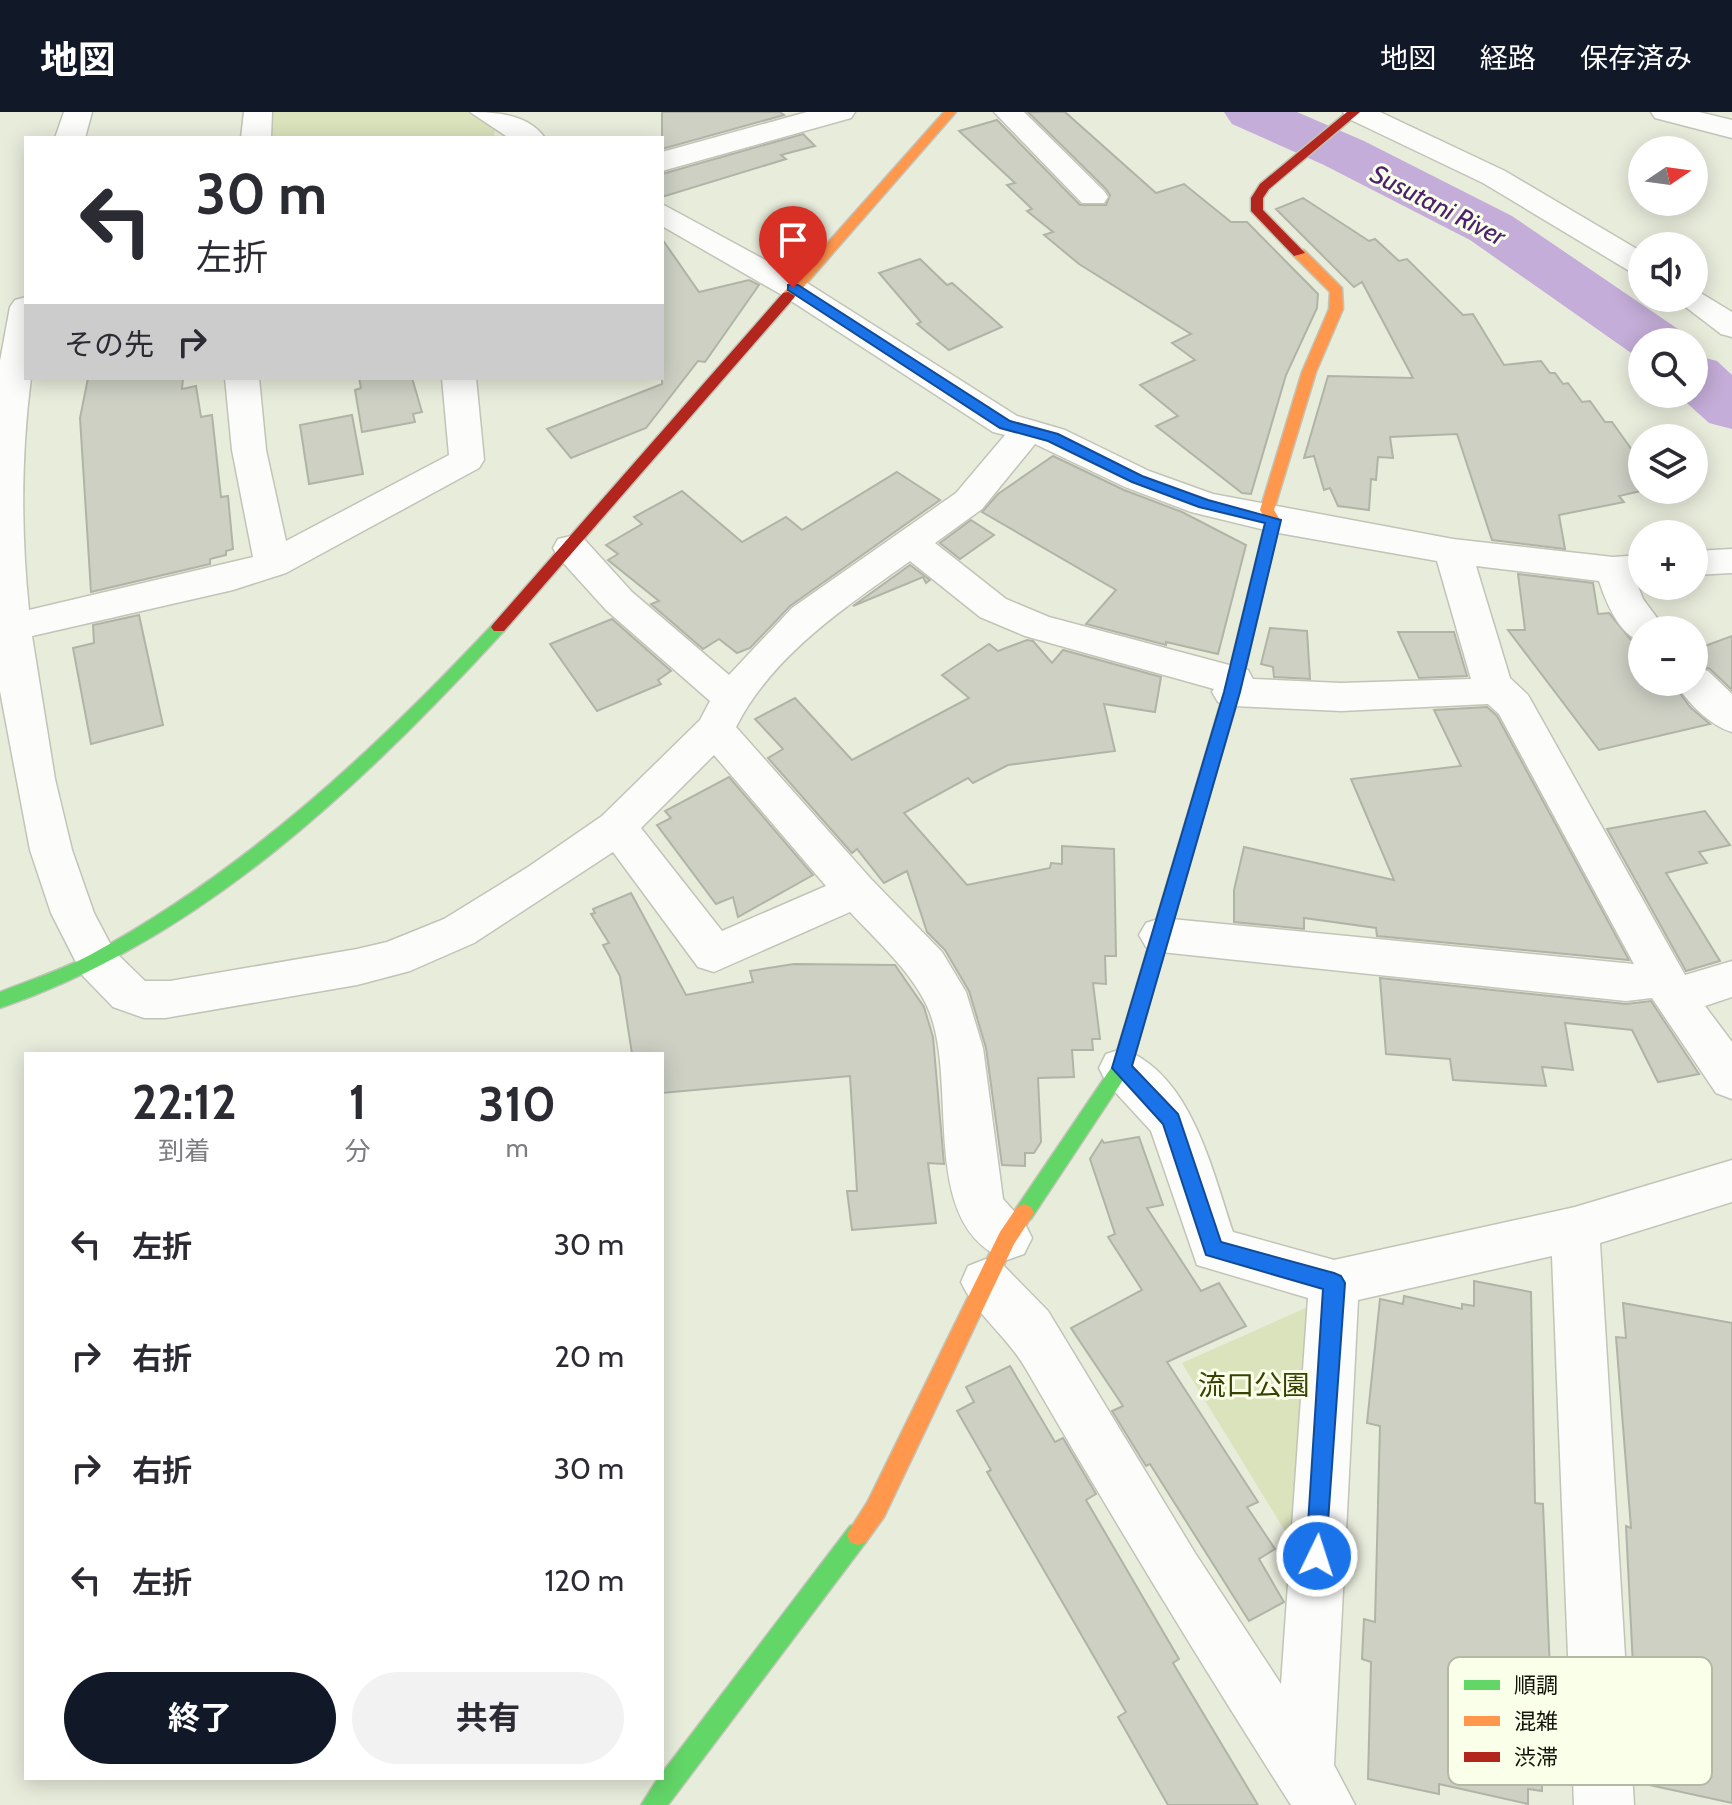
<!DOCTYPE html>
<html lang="ja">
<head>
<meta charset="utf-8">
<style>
	body { margin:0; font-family:Cabin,"Noto Sans JP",sans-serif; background:#f2f2f3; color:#2b2b33; height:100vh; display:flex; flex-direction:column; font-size:30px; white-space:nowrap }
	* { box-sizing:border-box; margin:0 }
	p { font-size:26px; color:#7c7c81 }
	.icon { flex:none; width:44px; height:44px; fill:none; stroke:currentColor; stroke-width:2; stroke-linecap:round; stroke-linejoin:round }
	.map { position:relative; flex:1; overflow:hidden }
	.sheet { position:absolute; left:24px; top:940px; width:640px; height:728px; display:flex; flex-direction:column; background:#fff; border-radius:0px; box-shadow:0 4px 20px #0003 }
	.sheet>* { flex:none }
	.banner { position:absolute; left:24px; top:24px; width:640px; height:244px; border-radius:0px; box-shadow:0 4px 20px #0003; background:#fff; color:#2b2b33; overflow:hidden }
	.needle { width:52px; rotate:77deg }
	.fabs { position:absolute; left:1628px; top:24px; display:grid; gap:16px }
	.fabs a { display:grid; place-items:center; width:80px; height:80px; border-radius:50%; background:#fff; box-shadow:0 4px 20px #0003; font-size:40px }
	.pin { position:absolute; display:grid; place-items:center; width:68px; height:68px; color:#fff; margin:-82px -34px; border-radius:50% 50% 50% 0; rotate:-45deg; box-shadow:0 0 8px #0007 }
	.pin .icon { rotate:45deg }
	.me { position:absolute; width:88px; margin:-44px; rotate:4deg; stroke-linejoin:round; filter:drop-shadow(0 0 6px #0008) }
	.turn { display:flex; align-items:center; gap:28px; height:168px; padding:0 40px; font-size:36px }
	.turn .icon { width:104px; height:104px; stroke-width:2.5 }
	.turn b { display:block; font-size:56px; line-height:68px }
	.then { display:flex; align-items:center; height:76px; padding:0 40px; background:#0003; gap:16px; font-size:30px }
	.eta { display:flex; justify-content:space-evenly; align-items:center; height:136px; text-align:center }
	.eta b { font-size:48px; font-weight:700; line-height:56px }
	.button { display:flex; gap:16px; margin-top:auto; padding:16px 40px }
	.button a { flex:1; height:92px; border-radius:48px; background:#111827; color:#fff; font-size:32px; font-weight:700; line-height:92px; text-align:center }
	.button a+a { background:#f2f2f3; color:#2b2b33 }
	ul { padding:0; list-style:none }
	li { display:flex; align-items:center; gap:24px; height:112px; padding:0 40px }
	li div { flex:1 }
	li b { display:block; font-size:30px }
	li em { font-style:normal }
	header { display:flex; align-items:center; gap:48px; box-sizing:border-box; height:112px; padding:0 40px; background:#111827; color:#fff }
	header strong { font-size:38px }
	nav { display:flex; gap:44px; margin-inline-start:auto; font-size:28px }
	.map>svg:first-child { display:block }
</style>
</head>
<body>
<header>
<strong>地図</strong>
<nav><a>地図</a><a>経路</a><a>保存済み</a></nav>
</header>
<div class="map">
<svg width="1732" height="1693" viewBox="0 0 1732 1693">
	<rect width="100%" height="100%" fill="#e8ecdb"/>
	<g fill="#dae3bc">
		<polygon points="271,0 468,0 495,18 494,26 270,26"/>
		<polygon points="1310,1194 1293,1432 1182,1251"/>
	</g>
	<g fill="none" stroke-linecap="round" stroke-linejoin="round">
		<g fill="#c4add8" fill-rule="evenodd">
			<polygon points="1224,0 1297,0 1364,29 1512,104 1678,217 1687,230 1642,230 1642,245 1634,243 1470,128 1324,53 1232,12"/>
			<polygon points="1694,243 1717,249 1732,263 1732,317 1709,311 1677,282 1694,282"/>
		</g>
	</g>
	<g fill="#cdd0c3" stroke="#b0b4a7" stroke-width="2">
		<polygon points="662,0 780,0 784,3 662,37"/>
		<polygon points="1028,0 1065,0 1156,81 1184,72 1231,110 1247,110 1318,182 1317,196 1286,263 1251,382 1242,381 1156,314 1178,304 1140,273 1195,248 1172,231 1191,222 1079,152 1044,123 1053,120 1027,99 1032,97 1007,73 1015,71 959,19 997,8 1080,93 1106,93 1110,83 1106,77"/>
		<polygon points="803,22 815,34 781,43 786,47 662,85 662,62"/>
		<polygon points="1303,86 1369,129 1375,127 1399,149 1407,147 1463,203 1473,202 1504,253 1541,249 1550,261 1555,261 1563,272 1568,271 1582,290 1590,289 1605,310 1612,310 1642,352 1642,378 1645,378 1619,384 1624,390 1559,403 1565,437 1492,428 1457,322 1390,325 1393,346 1378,345 1376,368 1371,367 1369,398 1338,394 1330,376 1324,378 1314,344 1304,346 1328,264 1413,266 1362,170 1354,175 1276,97"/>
		<polygon points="662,127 699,180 749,168 759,173 705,250 698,249 646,316 571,346 547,317 662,272"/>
		<polygon points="920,147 947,173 952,171 1002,215 949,238 917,212 921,210 879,161"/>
		<polygon points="88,266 183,266 182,277 196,274 201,305 212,303 221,385 228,384 233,437 226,439 226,443 210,447 210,452 91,480 80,306"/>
		<polygon points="359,266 412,266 422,300 413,302 415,310 362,320 355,278 361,276"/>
		<polygon points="352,303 363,362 309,372 300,313"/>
		<polygon points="1053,344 1124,378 1182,400 1246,433 1218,542 1166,530 1166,533 1086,512 1116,478 982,400 998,382"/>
		<polygon points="897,360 940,388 790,494 750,536 737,541 719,527 703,537 651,492 659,489 608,448 618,442 606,433 642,412 634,405 682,379 742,430 786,405 802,418"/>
		<polygon points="971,408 994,423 960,447 940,431"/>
		<polygon points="910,453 930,468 926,471 923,465 853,494"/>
		<polygon points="1518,462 1593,471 1598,502 1609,501 1642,541 1642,570 1672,570 1690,595 1710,612 1599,638 1508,518 1525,518"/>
		<polygon points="139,503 163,613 91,632 73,536 94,531 93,513"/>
		<polygon points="612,507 671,559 658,568 661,572 597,599 550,532"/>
		<polygon points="1270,516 1307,519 1310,567 1274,565 1273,555 1261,552"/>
		<polygon points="1398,520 1454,520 1467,564 1419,566"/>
		<polygon points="1732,524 1732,578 1710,557 1694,552 1694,538"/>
		<polygon points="1027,528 1033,529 1052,551 1063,538 1161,565 1155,600 1104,592 1115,639 1008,653 973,671 968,666 904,701 967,773 1050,756 1051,751 1062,752 1062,734 1114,737 1116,844 1105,844 1106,872 1093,871 1100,927 1092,927 1093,938 1072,938 1074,965 1038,966 1041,1030 1034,1041 1025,1041 1025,1054 1002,1053 986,936 969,879 945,838 927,820 907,759 884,771 857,737 852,741 768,646 783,637 755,607 795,586 852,648 969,586 942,563 989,532 998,539"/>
		<polygon points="1487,595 1497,604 1629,848 1377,824 1376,816 1304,806 1304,817 1234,810 1234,778 1244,735 1394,768 1351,667 1461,654 1434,598"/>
		<polygon points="729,665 813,763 738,805 733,785 716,792 657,713 671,706 665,699"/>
		<polygon points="1705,699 1730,733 1699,740 1707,751 1666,761 1720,849 1686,859 1607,717"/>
		<polygon points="631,781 686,883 753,870 750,859 794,852 895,853 924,895 933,925 944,1052 928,1051 936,1111 852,1118 847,1079 857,1079 850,964 662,981 662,942 632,942 620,864 603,833 609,831 591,802 595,801 593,797"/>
		<polygon points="1380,866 1626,892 1651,889 1699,962 1658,970 1632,918 1565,911 1573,958 1542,955 1546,974 1453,968 1450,947 1386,942"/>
		<polygon points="1139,1025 1163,1093 1147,1096 1201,1179 1219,1171 1246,1214 1167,1250 1258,1390 1247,1395 1275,1437 1259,1447 1284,1490 1249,1509 1150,1352 1146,1354 1112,1299 1123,1294 1071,1216 1142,1178 1108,1125 1115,1122 1090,1047 1102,1028 1104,1031"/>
		<polygon points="1474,1169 1531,1180 1535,1391 1543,1392 1552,1607 1541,1605 1542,1679 1528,1677 1528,1692 1439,1672 1439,1682 1368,1667 1371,1550 1362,1547 1364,1507 1375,1510 1380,1314 1367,1311 1380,1187 1403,1192 1404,1184 1462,1197 1462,1192 1474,1194"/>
		<polygon points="1623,1191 1732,1211 1732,1691 1649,1673 1644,1556 1633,1554 1626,1414 1631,1416 1616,1225 1626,1226"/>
		<polygon points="1010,1254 1055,1330 1063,1326 1096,1382 1086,1388 1179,1547 1173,1551 1258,1693 1168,1693 1118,1605 1126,1600 987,1360 991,1358 957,1299 974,1290 966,1275"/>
	</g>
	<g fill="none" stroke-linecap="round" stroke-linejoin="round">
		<g stroke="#c1c4b7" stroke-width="3">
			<g id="street">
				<polygon points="64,0 92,0 85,26 55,26"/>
				<polygon points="244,0 272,0 271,26 241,26"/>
				<path d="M 470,0 C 496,0 528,2 545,26 L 509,26 Z"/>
				<polygon points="807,0 855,0 851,6 662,59 662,40"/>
				<polygon points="994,0 1024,0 1104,79 1108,85 1104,91 1082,91"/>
				<polygon points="1343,0 1380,0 1505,59 1642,140 1642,162 1631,160 1483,71 1347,6"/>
				<polygon points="1651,0 1699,0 1732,8 1732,26 1655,6"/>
				<path d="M 662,92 L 804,169 L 1017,304 L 1065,318 L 1149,359 L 1213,382 L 1453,427 L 1613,445 L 1642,443 L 1642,469 L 1636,469 L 1643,487 L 1666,518 L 1642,518 L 1642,530 C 1619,523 1606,490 1599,469 L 1476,454 L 1510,566 L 1528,583 L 1685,863 L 1732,849 L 1732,885 L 1705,894 L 1732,930 L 1732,987 L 1716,981 L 1652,886 L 1626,889 L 1161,840 L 1146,835 L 1139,823 L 1146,811 L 1161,806 L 1634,852 L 1499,602 L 1488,592 L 1341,599 L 1232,594 L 1218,590 L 1212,580 L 1214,577 L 1025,524 L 980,505 L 910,449 C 846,495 773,542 736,615 L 871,767 L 942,840 L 966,880 L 983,936 L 1003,1087 L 1024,1110 L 1032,1126 L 1024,1142 L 1007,1148 C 915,1114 961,967 927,894 C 910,858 877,829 850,800 L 714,860 L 698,855 L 613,740 L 474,831 L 410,859 L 357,873 L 165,906 L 144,906 L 113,895 L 83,864 L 51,801 L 30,738 L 0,579 L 0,249 L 10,195 L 15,188 L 26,185 L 26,266 L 31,266 C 21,343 21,421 29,498 L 253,445 L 232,338 L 225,266 L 259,266 L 266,338 L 286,429 L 449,343 L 442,266 L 476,266 L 484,348 L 479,356 L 286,461 L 233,478 L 32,524 L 55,667 L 72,738 L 94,801 L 114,839 L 145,869 L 170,869 L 357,837 L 387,830 L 444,807 L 528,755 L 602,704 L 700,608 L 710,589 L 606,498 L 558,445 L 553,436 L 558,427 L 571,424 L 584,427 L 632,480 L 729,563 L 792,496 L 956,381 L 1005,323 L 993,320 L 782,183 L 662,114 ZM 1035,332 L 1125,375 L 1191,400 L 1273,420 L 1437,449 L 1471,567 L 1341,571 L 1253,567 L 1248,558 L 1049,505 L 1006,487 L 935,431 L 982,397 ZM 714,643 L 826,774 L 722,819 L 641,716 Z"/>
				<polygon points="1694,177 1732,200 1732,225 1721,222 1674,186 1694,186"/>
				<polygon points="1732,437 1732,461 1694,463 1694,439"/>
				<path d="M 1694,555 L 1708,559 L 1732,582 L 1732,620 C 1710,614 1687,590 1675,570 L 1694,570 Z"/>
				<path d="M 1122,937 C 1191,961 1212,1058 1233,1120 L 1334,1148 L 1575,1095 L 1732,1048 L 1732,1090 L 1600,1131 L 1634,1693 L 1574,1693 L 1552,1144 L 1358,1188 L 1334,1653 L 1355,1693 L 1291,1693 C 1199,1549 1111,1404 1026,1257 C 1008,1225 976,1203 961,1170 L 968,1154 L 986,1147 L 1004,1154 L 1048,1199 L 1195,1441 L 1281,1572 L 1308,1186 L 1197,1153 L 1151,1019 L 1106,970 L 1099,956 L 1106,942 Z"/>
			</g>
		</g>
		<g stroke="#c1c4b7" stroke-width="3">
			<g id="fast">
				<path d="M 499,510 L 504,511 L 507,515 L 504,519 C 363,672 202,827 0,896 L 0,880 C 30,868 61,858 90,843 C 245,759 374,639 494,511 Z"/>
				<polygon points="1194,702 1202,708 1131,956 1031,1107 1024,1110 1017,1107 1014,1101 1017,1095 1113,953 1186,708"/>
				<polygon points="858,1411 866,1414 869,1422 866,1430 668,1693 641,1693 658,1666 662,1666 662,1661 850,1414"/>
			</g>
		</g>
		<g stroke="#c1c4b7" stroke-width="3">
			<g id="slow">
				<polygon points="944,0 956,0 793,187 783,187 783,181"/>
				<polygon points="1294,138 1304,138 1342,176 1343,197 1316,260 1274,398 1280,408 1240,580 1202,708 1194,714 1186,708 1224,580 1266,408 1260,398 1302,260 1329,197 1330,180 1294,144"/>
				<polygon points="1024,1092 1031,1095 1034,1101 1014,1132 884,1405 866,1430 858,1433 850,1430 847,1422 868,1389 1000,1120 1017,1095"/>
			</g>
		</g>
		<g stroke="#c1c4b7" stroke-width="3">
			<g id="jam">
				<polygon points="1347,0 1360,0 1269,77 1263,86 1263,98 1305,141 1294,144 1251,99 1251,86 1260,72"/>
				<polygon points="788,180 795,184 793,187 504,519 494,519 491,515 494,511 783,181"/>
			</g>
		</g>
		<use href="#street" fill="#fcfcfa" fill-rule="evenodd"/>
		<use href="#fast" fill="#63d668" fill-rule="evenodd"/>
		<use href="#slow" fill="#ff974d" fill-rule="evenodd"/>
		<use href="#jam" fill="#b3261e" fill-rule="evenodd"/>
	</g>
	<polygon fill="#1a73e8" stroke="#114b97" stroke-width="2" points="788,173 798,173 1010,309 1058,322 1142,364 1208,388 1281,408 1240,580 1132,954 1178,1002 1221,1130 1334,1161 1341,1164 1345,1171 1325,1452 1317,1456 1309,1452 1306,1444 1323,1177 1206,1143 1163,1012 1112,956 1224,580 1265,411 1199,395 1132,370 1048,329 1000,316 788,178"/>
	<g text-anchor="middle" stroke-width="6" stroke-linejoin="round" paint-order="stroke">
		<g font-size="26" font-style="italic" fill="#4e2070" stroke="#f9ffe8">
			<text transform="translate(1438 93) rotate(27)" y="9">Susutani River</text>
		</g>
		<g font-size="28" fill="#384103" stroke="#f9ffe8">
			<text x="1254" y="1283">流口公園</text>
		</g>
	</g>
	<rect x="1448" y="1545" width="264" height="128" rx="12" fill="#f9ffe8" stroke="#b4b9a6" stroke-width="2"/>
	<rect x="1464" y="1568" width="36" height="10" fill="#63d668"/>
	<rect x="1464" y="1604" width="36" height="10" fill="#ff974d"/>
	<rect x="1464" y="1640" width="36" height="10" fill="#b3261e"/>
	<g font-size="22" fill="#14160c">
		<text x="1514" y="1581">順調</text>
		<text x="1514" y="1617">混雑</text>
		<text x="1514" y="1653">渋滞</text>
	</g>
</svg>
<div class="fabs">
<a><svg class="needle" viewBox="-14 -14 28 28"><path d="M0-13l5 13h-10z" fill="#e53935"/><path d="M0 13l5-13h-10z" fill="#7c7c81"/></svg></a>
<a><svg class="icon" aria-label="sound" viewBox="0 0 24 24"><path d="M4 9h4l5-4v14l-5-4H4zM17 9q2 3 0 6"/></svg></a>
<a><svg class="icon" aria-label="search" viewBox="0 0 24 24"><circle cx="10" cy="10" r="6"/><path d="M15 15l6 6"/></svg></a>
<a><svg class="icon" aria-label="layers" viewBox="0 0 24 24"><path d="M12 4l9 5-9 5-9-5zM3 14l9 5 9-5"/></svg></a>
<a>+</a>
<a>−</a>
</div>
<div class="pin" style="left:793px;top:176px;background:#d93025"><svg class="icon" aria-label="arrive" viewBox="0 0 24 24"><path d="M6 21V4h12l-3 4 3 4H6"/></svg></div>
<svg class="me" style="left:1317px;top:1444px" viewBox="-20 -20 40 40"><circle r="17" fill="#1a73e8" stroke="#fff" stroke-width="3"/><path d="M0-11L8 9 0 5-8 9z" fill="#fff"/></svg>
<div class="banner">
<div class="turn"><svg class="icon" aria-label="left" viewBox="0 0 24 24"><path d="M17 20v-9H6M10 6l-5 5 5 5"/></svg><div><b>30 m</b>左折</div></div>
<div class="then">その先<svg class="icon" aria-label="right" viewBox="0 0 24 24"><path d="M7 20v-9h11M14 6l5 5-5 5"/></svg></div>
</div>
<section class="sheet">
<div class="eta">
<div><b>22:12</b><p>到着</p></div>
<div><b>1</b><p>分</p></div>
<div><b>310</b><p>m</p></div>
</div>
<ul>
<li><svg class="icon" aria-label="left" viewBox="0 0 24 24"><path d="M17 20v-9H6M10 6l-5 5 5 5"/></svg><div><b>左折</b></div><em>30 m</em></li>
<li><svg class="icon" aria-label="right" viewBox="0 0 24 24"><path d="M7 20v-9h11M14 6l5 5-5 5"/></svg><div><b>右折</b></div><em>20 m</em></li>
<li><svg class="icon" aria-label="right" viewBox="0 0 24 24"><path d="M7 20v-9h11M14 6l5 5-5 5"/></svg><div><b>右折</b></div><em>30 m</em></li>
<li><svg class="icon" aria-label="left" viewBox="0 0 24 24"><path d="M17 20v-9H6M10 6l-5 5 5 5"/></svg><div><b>左折</b></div><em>120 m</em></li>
</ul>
<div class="button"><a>終了</a><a>共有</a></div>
</section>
</div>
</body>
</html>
